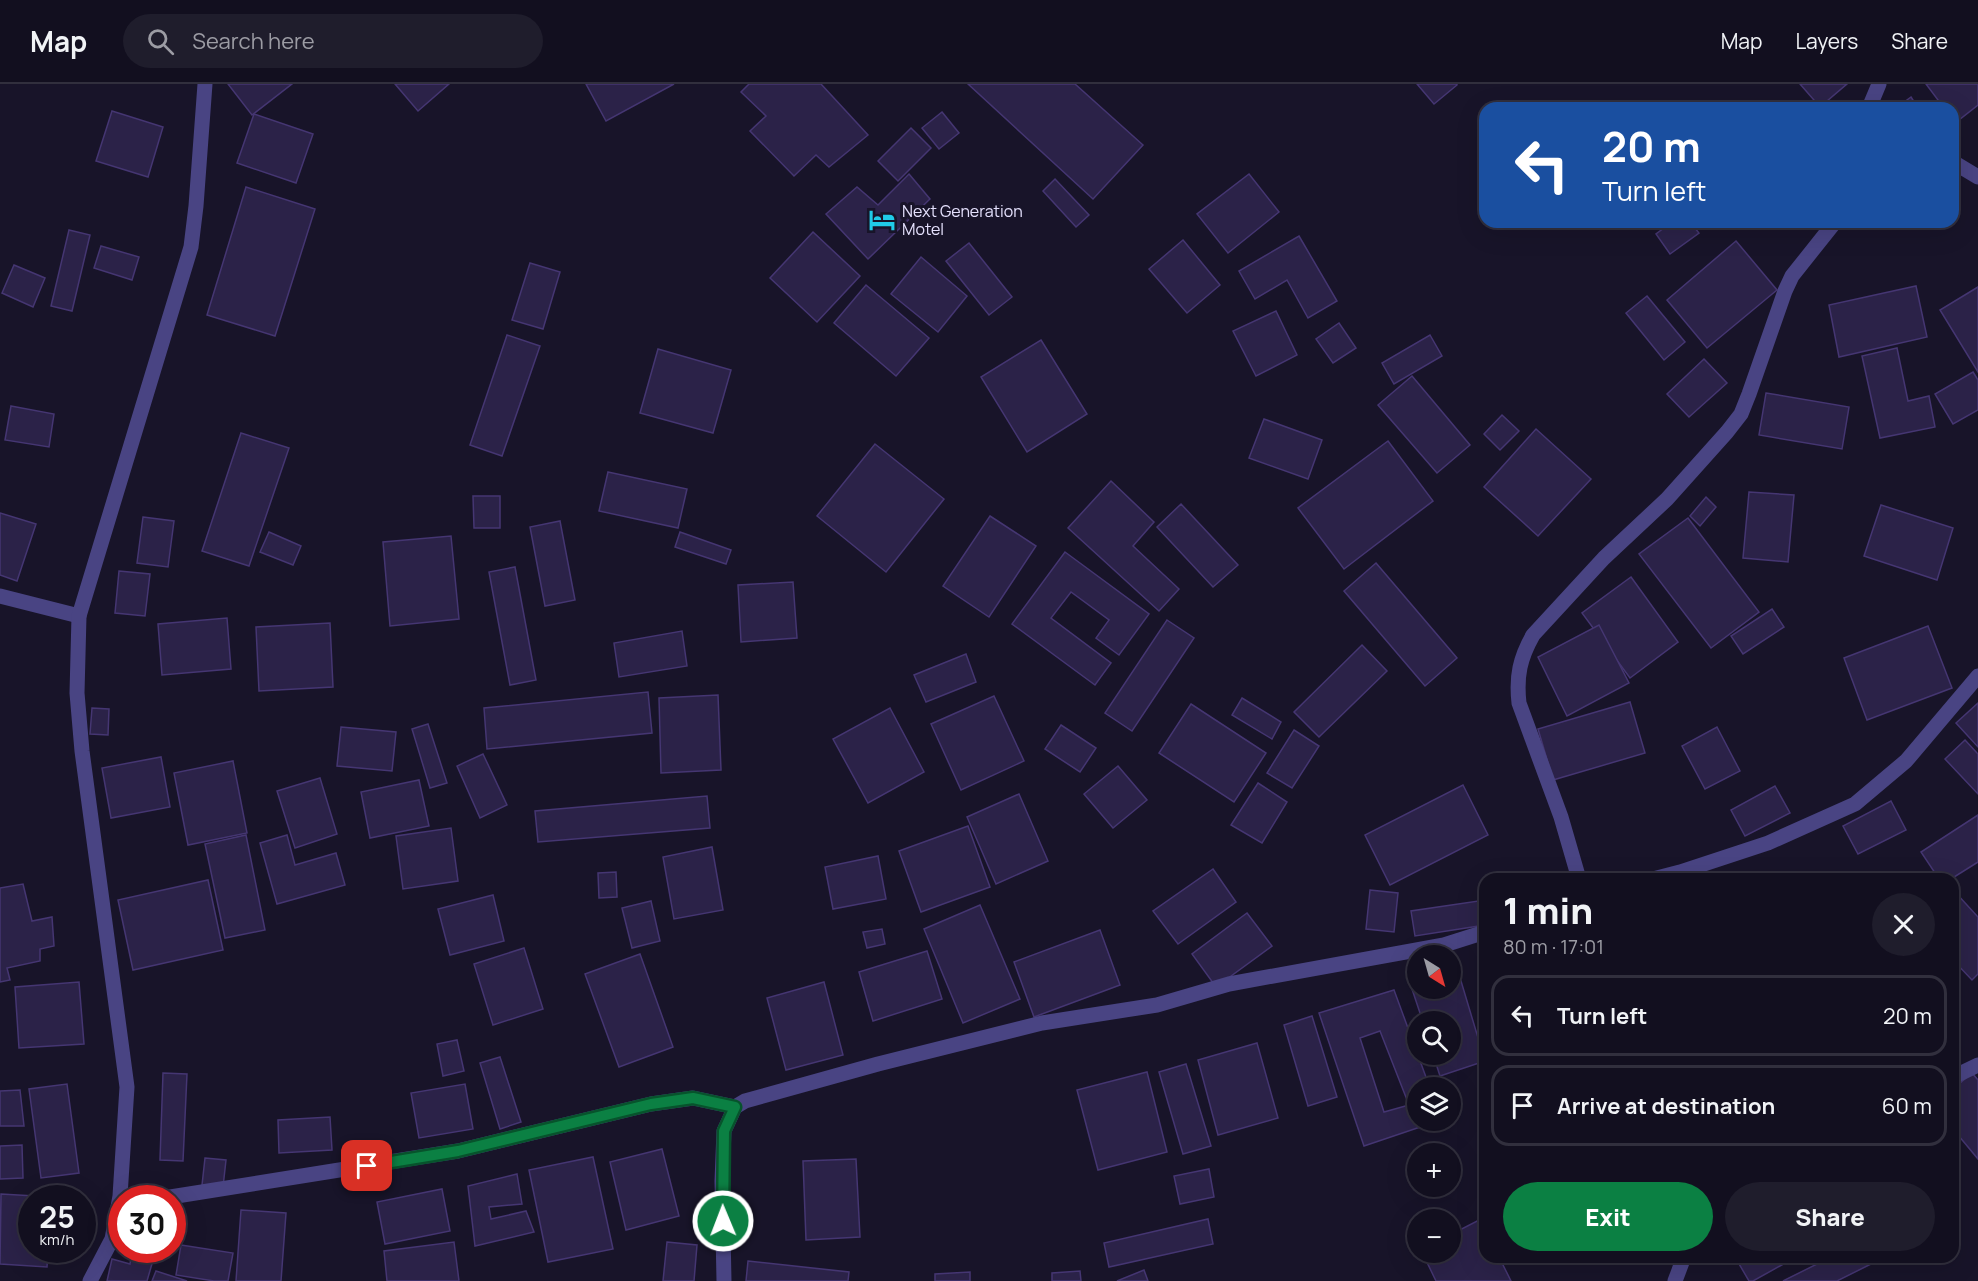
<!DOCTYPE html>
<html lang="en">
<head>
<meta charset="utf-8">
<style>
	body { margin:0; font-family:Manrope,sans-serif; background:#1f1d2c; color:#f1f3f6; height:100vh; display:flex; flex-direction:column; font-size:22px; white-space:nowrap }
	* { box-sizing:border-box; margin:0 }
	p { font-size:20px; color:#9c9ca4 }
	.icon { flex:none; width:33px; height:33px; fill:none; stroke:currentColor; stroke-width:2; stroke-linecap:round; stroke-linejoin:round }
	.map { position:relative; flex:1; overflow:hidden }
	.panel { position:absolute; left:1479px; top:789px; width:480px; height:390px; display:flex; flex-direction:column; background:#120f1f; border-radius:18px; box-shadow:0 6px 24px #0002,0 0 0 2px #312f3d }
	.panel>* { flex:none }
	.banner { position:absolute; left:1479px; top:18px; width:480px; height:126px; border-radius:18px; box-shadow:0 6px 24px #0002,0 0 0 2px #312f3d; background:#1a4fa0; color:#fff; overflow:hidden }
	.needle { width:39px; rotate:143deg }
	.controls { position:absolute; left:1407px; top:861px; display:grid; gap:12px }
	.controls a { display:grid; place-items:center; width:54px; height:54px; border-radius:50%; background:#120f1f; box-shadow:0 6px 24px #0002,0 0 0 2px #312f3d; font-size:30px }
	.speed { position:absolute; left:18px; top:1101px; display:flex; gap:12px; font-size:30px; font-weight:700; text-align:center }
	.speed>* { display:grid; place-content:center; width:78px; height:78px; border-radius:50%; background:#120f1f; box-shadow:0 6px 24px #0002,0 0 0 2px #312f3d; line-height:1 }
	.speed small { font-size:15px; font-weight:400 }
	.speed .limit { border:9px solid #d22; background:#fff; color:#111 }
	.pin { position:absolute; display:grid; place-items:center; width:51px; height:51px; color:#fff; margin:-26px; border-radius:12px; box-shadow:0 3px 9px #0006 }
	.me { position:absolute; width:66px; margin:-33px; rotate:359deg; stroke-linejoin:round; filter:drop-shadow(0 0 4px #0008) }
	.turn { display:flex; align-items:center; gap:21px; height:126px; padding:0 24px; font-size:27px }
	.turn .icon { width:78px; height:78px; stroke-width:2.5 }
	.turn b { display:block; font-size:42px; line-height:51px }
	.round { display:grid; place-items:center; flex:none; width:63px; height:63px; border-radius:32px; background:#1f1d2c }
	.headline { display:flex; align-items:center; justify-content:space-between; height:102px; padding:0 24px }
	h1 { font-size:36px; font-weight:800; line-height:45px }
	.cta { display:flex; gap:12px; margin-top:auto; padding:12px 24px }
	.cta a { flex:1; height:69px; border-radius:36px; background:#0b8043; color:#fff; font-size:24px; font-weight:800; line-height:69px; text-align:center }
	.cta a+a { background:#1f1d2c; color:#f1f3f6 }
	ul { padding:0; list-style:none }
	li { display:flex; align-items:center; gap:18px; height:81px; margin:0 12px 9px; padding:0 12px; border:3px solid #312f3d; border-radius:18px }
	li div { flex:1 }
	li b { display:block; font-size:22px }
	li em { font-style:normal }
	header { display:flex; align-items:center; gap:36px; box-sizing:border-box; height:84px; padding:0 30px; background:#120f1f; border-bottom:2px solid #312f3d }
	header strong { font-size:28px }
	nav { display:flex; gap:33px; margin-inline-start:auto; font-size:21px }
	.search { width:420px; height:54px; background:#1f1d2c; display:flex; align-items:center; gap:15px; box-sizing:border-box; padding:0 21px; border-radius:33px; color:#9c9ca4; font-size:22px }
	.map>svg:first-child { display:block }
</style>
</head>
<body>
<header>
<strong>Map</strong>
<div class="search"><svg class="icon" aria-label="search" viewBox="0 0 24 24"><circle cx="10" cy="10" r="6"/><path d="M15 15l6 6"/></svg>Search here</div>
<nav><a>Map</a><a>Layers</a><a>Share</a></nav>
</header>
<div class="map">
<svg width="1978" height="1197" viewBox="0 0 1978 1197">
	<rect width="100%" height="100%" fill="#181429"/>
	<g fill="#2b2248" stroke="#453672" stroke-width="1.5" fill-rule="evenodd">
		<polygon points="228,0 292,0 252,31"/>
		<polygon points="395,0 449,0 418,27"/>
		<polygon points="586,0 674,0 606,37"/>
		<polygon points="749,0 821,0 868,51 829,83 816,71 794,92 750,47 766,32 741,8"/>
		<polygon points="968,0 1075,0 1143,61 1093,115"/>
		<polygon points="1417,0 1457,0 1457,1 1434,20"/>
		<polygon points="1800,0 1847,0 1820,23"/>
		<polygon points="1926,0 1978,0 1978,21 1955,39 1953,24 1944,24"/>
		<polygon points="1911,13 1918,24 1896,24"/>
		<polygon points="112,27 163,43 148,93 96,77"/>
		<polygon points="942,28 959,49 939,65 922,44"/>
		<polygon points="254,30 313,50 296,99 237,79"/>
		<polygon points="911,44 931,64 898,97 878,77"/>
		<polygon points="909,90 930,115 868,175 826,130 857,103 878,121"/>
		<polygon points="1249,90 1279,128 1228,169 1197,130"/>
		<polygon points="1055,95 1089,131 1076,143 1043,107"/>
		<polygon points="246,103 315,125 275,252 207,231"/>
		<polygon points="1672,138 1690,138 1699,149 1670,170 1656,150"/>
		<polygon points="69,146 90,151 72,227 51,222"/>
		<polygon points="813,148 860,192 817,238 770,194"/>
		<polygon points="1299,152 1337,217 1308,234 1287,196 1255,215 1239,187"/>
		<polygon points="1183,156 1220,201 1187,229 1149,185"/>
		<polygon points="1736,157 1777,206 1707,264 1667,216"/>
		<polygon points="969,159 1012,213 989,231 946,177"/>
		<polygon points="101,162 139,173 132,196 94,184"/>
		<polygon points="921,173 967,212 938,248 891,210"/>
		<polygon points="530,179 560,188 543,245 512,236"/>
		<polygon points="14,181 45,194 33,223 2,209"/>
		<polygon points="866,201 929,254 896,292 834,239"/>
		<polygon points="1916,202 1927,253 1839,273 1829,221"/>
		<polygon points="1978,203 1978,288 1940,226"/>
		<polygon points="1647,212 1685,258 1664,276 1626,229"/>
		<polygon points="1276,227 1297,271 1256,292 1233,247"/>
		<polygon points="1339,239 1356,264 1333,279 1316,255"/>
		<polygon points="507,251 540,262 502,372 470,361"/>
		<polygon points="1430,251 1442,272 1394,300 1382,279"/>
		<polygon points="1041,256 1087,330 1027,368 981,293"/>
		<polygon points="1897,264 1908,317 1929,312 1935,343 1880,354 1862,272"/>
		<polygon points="658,265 731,286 713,349 640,329"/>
		<polygon points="1704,275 1727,299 1689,333 1667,310"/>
		<polygon points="1973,288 1978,296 1978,326 1953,340 1935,310"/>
		<polygon points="1412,292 1470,361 1437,389 1378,321"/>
		<polygon points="1766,309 1849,323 1842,365 1759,351"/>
		<polygon points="11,322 54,330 49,363 5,356"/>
		<polygon points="1502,331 1519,347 1500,366 1484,350"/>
		<polygon points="1264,335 1322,356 1308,395 1249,374"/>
		<polygon points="1536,345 1591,395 1538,452 1484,403"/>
		<polygon points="241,349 289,364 249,482 202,467"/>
		<polygon points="1388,357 1433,417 1344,485 1298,424"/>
		<polygon points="875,360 944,415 886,488 817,432"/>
		<polygon points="608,388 687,405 678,444 599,427"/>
		<polygon points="1111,397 1154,438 1133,462 1179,505 1159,527 1068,444"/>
		<polygon points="1749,408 1794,411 1788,478 1743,474"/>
		<polygon points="473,412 500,412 500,444 474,444"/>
		<polygon points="1706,413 1716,423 1700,442 1690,432"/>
		<polygon points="1181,420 1238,481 1213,503 1157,443"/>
		<polygon points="1881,421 1953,444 1937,496 1864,472"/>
		<polygon points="0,429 36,440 17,497 0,491"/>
		<polygon points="990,432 1036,462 989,533 943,502"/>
		<polygon points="143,433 174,437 168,483 137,479"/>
		<polygon points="1688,434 1759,528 1711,564 1639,470"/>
		<polygon points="560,437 575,516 545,522 530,443"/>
		<polygon points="269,448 301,462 293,481 260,468"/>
		<polygon points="680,448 731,466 726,480 675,463"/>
		<polygon points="451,452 459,535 390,542 383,458"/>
		<polygon points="1065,468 1149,530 1119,571 1096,554 1109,536 1071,508 1051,534 1111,579 1095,601 1012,540"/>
		<polygon points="1376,479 1457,574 1425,602 1344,507"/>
		<polygon points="515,483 536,596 510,601 489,488"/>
		<polygon points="119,487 150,490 145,532 115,529"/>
		<polygon points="1631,493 1678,558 1630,594 1582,529"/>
		<polygon points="793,498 797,554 741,558 738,501"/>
		<polygon points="1772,525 1784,543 1743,570 1731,552"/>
		<polygon points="227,534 231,585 162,591 158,540"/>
		<polygon points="1167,536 1194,554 1132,647 1105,629"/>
		<polygon points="330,539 333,603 259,607 256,543"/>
		<polygon points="1599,541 1629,599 1567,632 1538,573"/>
		<polygon points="1928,542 1952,604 1867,636 1844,574"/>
		<polygon points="682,547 687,582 619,593 614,559"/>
		<polygon points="1362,561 1387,587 1319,653 1294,628"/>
		<polygon points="966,570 976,598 926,618 914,591"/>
		<polygon points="648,608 652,649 487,665 484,624"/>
		<polygon points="718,611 721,686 661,689 659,614"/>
		<polygon points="994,612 1024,677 961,706 931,640"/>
		<polygon points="1242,614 1281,638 1272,655 1232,631"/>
		<polygon points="1630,618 1645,669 1553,696 1538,645"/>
		<polygon points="1978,619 1978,663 1956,639"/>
		<polygon points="1191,620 1266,669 1234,718 1159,669"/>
		<polygon points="92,624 109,625 108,651 90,650"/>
		<polygon points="890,624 924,688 868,719 833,655"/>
		<polygon points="428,640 447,699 430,704 412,645"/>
		<polygon points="1061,641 1096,664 1080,688 1045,665"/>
		<polygon points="341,643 396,648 392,687 337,682"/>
		<polygon points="1717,643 1740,687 1705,705 1682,662"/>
		<polygon points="1294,646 1319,662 1292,704 1267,689"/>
		<polygon points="1965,656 1978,670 1978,710 1945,675"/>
		<polygon points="483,670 507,721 480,734 457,682"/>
		<polygon points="161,673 170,723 111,734 102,684"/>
		<polygon points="233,677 247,749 188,761 174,689"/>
		<polygon points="1118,682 1147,716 1113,744 1084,710"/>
		<polygon points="320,694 337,750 295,764 277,707"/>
		<polygon points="419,696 429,742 370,754 361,708"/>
		<polygon points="1258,699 1287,718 1262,759 1231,741"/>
		<polygon points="1463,701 1488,751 1390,801 1365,751"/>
		<polygon points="1775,702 1790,729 1745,752 1731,726"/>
		<polygon points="1019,710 1048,777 996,800 967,733"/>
		<polygon points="707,712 710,744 538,758 535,727"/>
		<polygon points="1891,717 1906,746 1858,770 1843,742"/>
		<polygon points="1978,731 1978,778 1951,795 1939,795 1921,768"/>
		<polygon points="968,742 990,803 921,828 899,767"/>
		<polygon points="451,744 458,797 403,805 396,752"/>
		<polygon points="246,751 265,846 225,854 205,760"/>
		<polygon points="287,751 295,781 336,769 345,801 277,820 260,759"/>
		<polygon points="712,763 723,826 674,835 663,773"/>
		<polygon points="878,772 886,815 833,825 825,783"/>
		<polygon points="1213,785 1236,818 1178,860 1153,827"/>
		<polygon points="616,788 617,813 599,814 598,789"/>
		<polygon points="208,796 223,866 133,886 118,816"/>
		<polygon points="23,800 32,837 52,833 54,862 40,865 40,877 7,884 10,896 0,898 0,804"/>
		<polygon points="1370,806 1398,809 1394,848 1366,845"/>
		<polygon points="1956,809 1978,833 1978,890 1972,896 1953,876 1953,812"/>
		<polygon points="493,811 504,857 450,871 438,825"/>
		<polygon points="1485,816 1485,841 1415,852 1411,827"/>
		<polygon points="651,817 660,857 632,864 622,824"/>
		<polygon points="980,821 1020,915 963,939 924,845"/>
		<polygon points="1247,829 1272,862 1216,903 1192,870"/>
		<polygon points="882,845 885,860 867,864 863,848"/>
		<polygon points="1100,846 1120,901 1034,933 1014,878"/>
		<polygon points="524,864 543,925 493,941 474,880"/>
		<polygon points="927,867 942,915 873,937 859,888"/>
		<polygon points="640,870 673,963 619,983 585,890"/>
		<polygon points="1458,887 1485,977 1440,992 1433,970 1450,970 1450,938 1423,938 1411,902 1418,900 1418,904 1450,904 1450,890"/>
		<polygon points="79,898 84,960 19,964 15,903"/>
		<polygon points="824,898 843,971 786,986 767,914"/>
		<path d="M 1394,906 L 1430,1004 L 1418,1004 L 1418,1036 L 1441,1036 L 1364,1062 L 1319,929 ZM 1380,947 L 1409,1021 L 1384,1028 L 1360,954 Z"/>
		<polygon points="1312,932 1337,1013 1308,1022 1284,941"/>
		<polygon points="457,956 464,987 443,992 437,960"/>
		<polygon points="1257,959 1278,1034 1218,1051 1198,976"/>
		<polygon points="500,973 521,1038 500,1045 480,979"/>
		<polygon points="1186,980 1211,1062 1183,1070 1159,988"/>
		<polygon points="1147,988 1167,1068 1098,1086 1077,1006"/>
		<polygon points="163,989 187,990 183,1077 160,1076"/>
		<polygon points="1972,989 1978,996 1978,1075 1953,1045 1953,1005"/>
		<polygon points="67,1000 79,1089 41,1094 29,1005"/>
		<polygon points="465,1000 473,1045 419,1054 411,1009"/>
		<polygon points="20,1006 24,1042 0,1042 0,1007"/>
		<polygon points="330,1033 332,1066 279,1069 278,1036"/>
		<polygon points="22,1061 23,1094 0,1095 0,1062"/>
		<polygon points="662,1065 679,1132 626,1146 610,1078"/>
		<polygon points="593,1073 613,1165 548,1178 529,1086"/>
		<polygon points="205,1074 226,1076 223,1103 202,1101"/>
		<polygon points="856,1075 860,1153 806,1156 803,1077"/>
		<polygon points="1209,1085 1214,1113 1180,1120 1174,1092"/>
		<polygon points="517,1090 522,1120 489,1123 491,1135 526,1127 534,1148 475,1162 468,1102"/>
		<polygon points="442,1105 450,1147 385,1160 377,1118"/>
		<polygon points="1,1110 52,1113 32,1114 32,1166 48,1166 47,1183 0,1180"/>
		<polygon points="241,1126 286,1129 281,1197 236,1197"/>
		<polygon points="1208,1135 1213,1160 1109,1183 1104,1159"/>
		<polygon points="1481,1135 1485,1144 1485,1173 1499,1173 1511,1197 1436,1197 1422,1168 1450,1168 1450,1151"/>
		<polygon points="454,1158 459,1197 387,1197 384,1167"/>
		<polygon points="667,1158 697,1161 694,1197 663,1197"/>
		<polygon points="181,1161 233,1169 228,1197 214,1197 176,1191"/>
		<polygon points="132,1166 156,1166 147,1197 107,1197 112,1175 130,1180"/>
		<polygon points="1735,1173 1796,1173 1753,1197 1749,1197"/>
		<polygon points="1831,1173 1885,1173 1837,1197 1783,1197"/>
		<polygon points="748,1177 849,1188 848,1197 746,1197"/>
		<polygon points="1144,1186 1148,1197 1117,1197"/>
		<polygon points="156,1187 187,1197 152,1197"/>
		<polygon points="1080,1187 1081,1197 1052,1197 1052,1189"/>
		<polygon points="970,1188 970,1197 935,1197 935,1190"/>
	</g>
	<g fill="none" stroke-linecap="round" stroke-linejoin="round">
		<g stroke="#494483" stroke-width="15">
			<polyline points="1869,24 1879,0"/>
			<polyline points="1953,78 1978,93"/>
			<polyline points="0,512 79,532"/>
			<path d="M 1579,795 L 1561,733 L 1519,619 C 1516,592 1520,574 1533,551 L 1604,474 L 1667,415 L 1727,348 L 1741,330 L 1749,310 L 1785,207 L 1792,192 L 1835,138"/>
			<polyline points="1653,795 1680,788 1768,759 1855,720 1906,677 1978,592"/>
			<polyline points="1953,993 1978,981"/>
			<polyline points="164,1114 458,1067 651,1020 693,1014 735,1023"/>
			<polyline points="90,1197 112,1155 120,1112 127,1003 82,667 77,609 79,532 191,163 196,122 205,0"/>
			<polyline points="724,1197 722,1097 724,1047 735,1023 745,1017 878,980 1042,939 1157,921 1229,900 1444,861 1485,848"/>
			<polyline points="1675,1197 1684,1173"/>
		</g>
	</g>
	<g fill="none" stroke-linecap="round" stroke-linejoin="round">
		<g stroke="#07532c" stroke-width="15">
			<polyline id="route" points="367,1082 458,1067 651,1020 693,1014 735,1023 724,1047 723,1137"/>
		</g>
		<use href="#route" stroke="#0b8043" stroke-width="10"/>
	</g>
	<defs>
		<g id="hotel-bare" transform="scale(2.07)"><path d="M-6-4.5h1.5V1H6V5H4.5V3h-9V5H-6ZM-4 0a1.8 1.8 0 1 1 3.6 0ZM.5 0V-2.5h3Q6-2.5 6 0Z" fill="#20cbe8" stroke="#181429" stroke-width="2.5" paint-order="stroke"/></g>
	</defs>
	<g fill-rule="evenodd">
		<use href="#hotel-bare" x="882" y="136"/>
	</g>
	<g text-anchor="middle" stroke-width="6" stroke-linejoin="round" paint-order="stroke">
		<g font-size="16" fill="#e4e0fc" stroke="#181429" text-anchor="start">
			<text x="902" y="133">Next Generation<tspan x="902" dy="18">Motel</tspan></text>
		</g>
	</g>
</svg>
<div class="controls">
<a><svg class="needle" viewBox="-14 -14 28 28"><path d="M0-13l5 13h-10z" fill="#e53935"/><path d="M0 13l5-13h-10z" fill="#9c9ca4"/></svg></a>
<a><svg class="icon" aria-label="search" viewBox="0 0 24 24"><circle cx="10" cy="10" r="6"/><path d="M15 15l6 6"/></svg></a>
<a><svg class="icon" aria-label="layers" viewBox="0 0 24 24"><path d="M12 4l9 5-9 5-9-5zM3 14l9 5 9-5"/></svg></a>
<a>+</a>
<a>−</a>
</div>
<div class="speed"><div>25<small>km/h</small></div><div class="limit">30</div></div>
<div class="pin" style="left:367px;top:1082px;background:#d93025"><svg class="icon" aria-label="arrive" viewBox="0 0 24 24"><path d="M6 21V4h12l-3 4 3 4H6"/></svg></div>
<svg class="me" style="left:723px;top:1137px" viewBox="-20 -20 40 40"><circle r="17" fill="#0b8043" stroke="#fff" stroke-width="3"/><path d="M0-11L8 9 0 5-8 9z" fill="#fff"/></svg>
<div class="banner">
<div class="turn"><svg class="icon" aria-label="left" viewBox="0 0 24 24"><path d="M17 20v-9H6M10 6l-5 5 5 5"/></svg><div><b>20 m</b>Turn left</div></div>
</div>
<section class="panel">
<div class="headline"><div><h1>1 min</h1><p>80 m · 17:01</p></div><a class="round"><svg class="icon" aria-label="close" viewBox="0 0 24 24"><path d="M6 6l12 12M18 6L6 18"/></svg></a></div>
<ul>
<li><svg class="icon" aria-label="left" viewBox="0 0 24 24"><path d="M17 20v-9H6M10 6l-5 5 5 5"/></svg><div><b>Turn left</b></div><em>20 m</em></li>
<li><svg class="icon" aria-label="arrive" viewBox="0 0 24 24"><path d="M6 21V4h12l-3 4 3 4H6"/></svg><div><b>Arrive at destination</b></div><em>60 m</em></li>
</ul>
<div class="cta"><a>Exit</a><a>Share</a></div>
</section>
</div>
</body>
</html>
